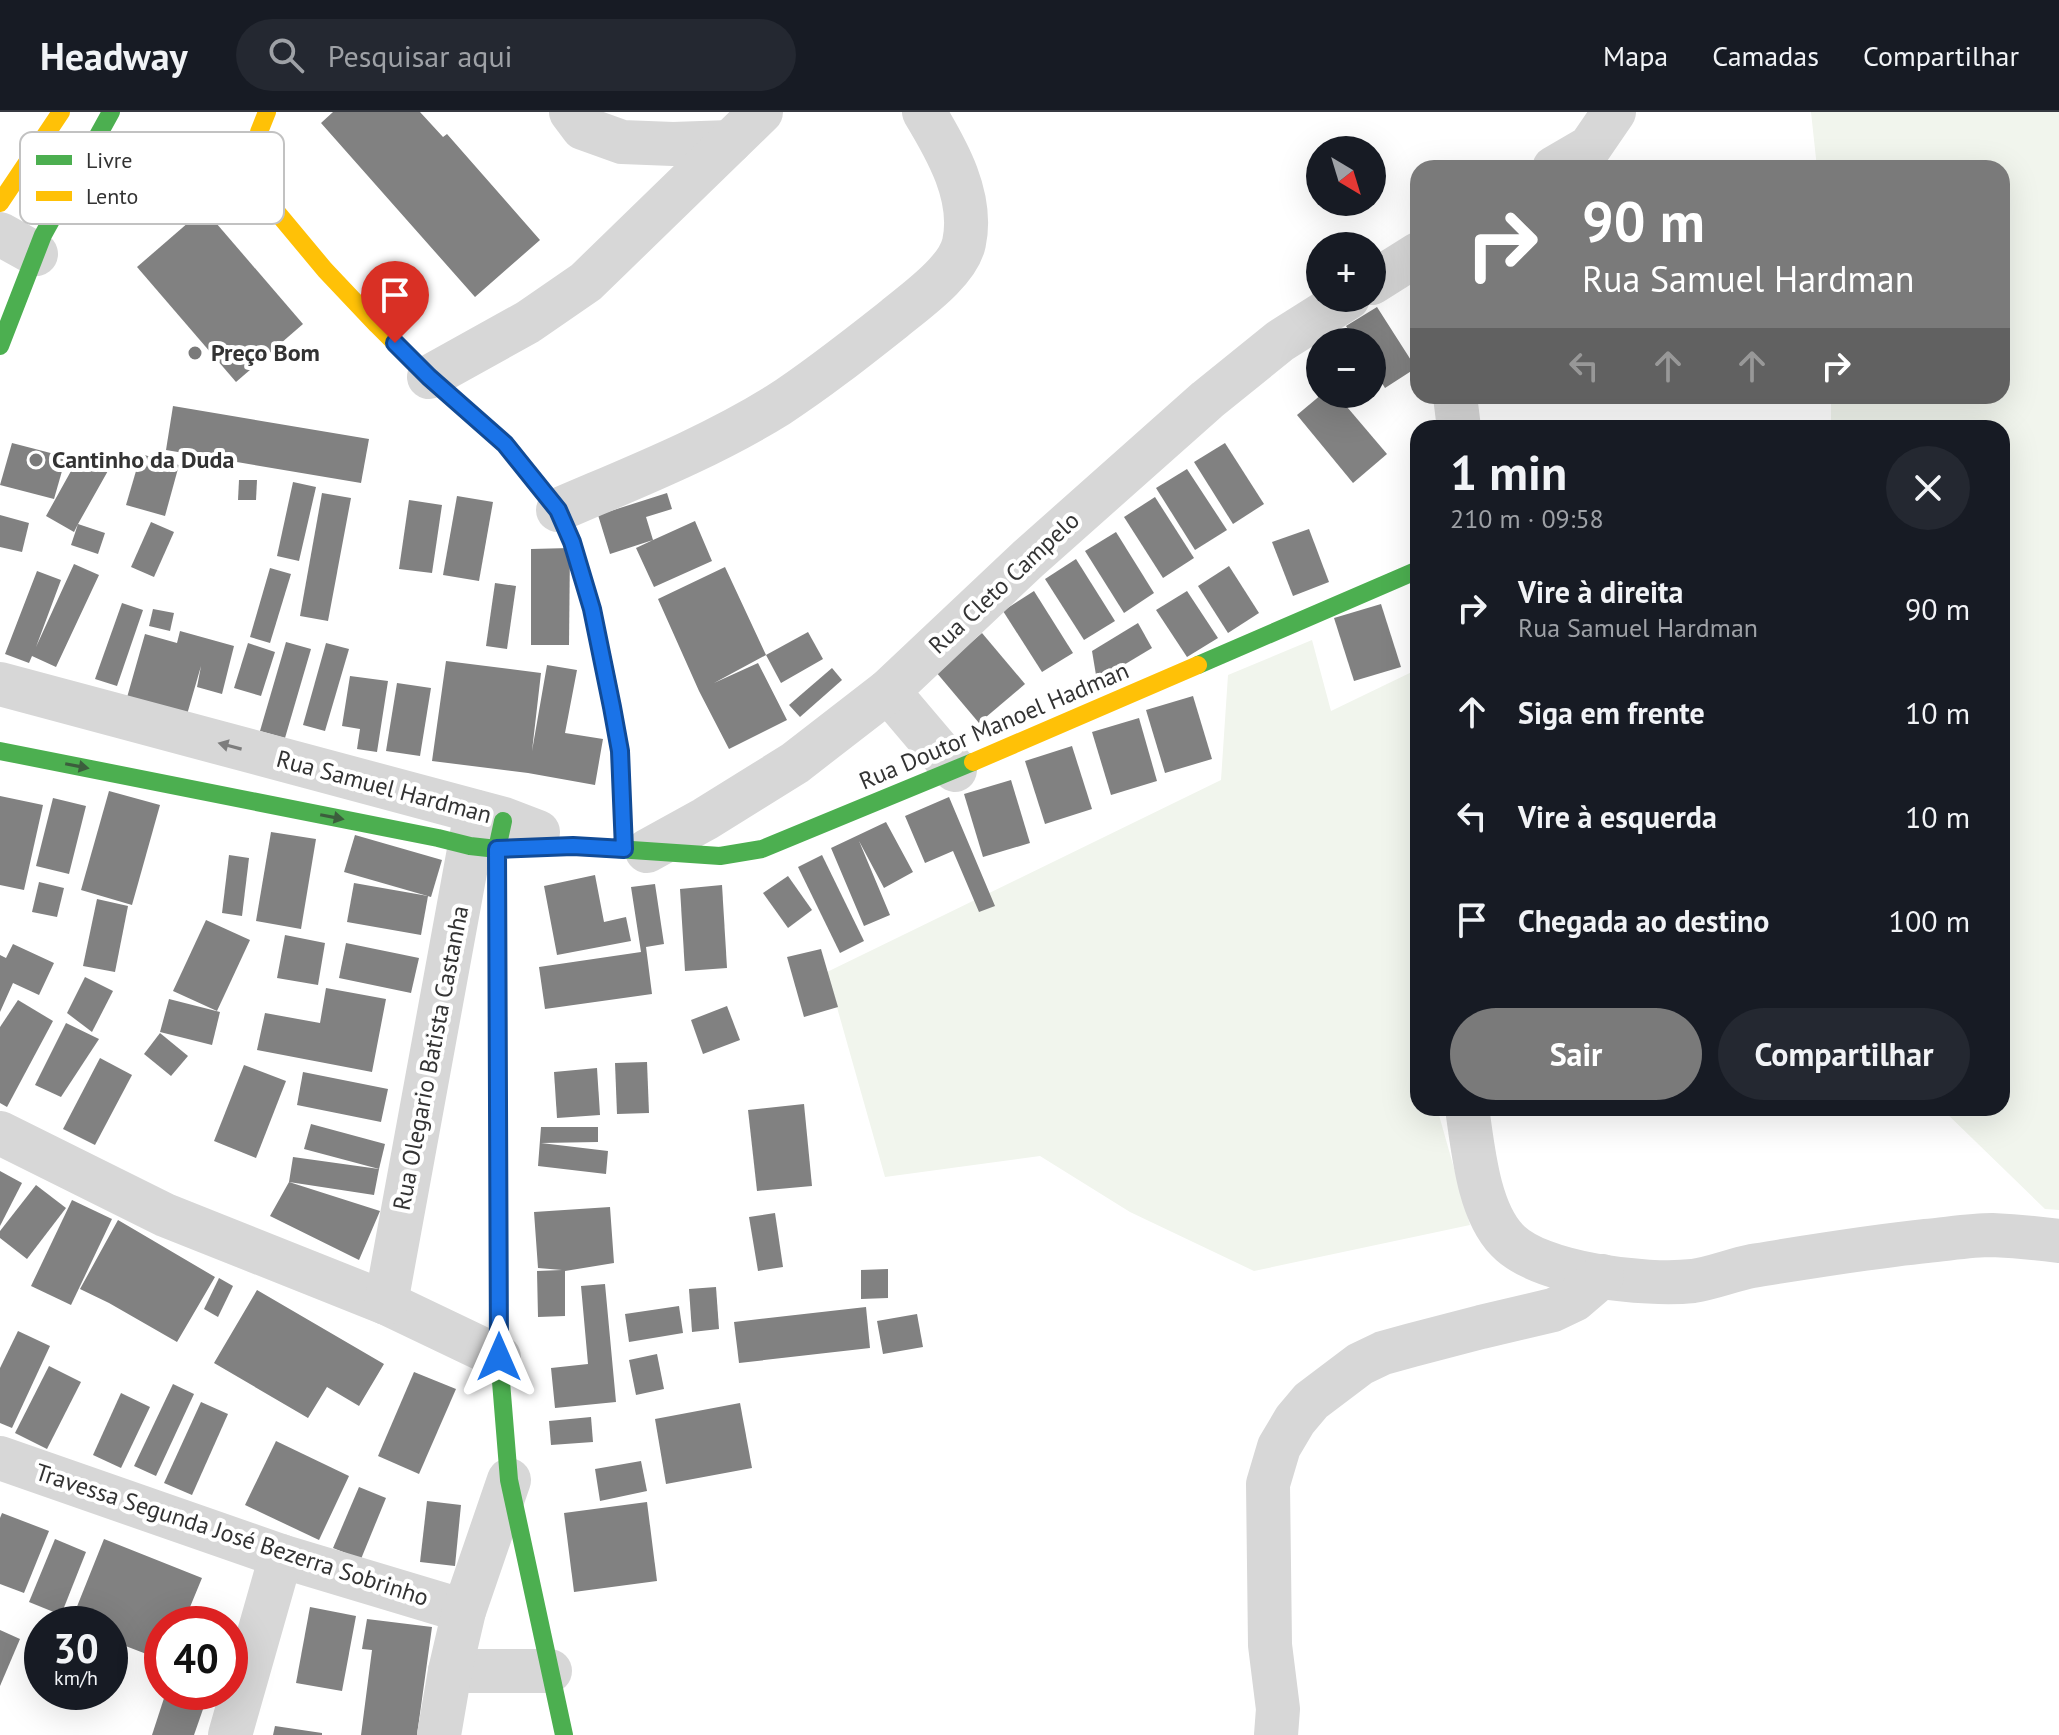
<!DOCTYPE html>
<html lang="pt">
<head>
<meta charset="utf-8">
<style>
	body { margin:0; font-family:"PT Sans",sans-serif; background:#242831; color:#f1f3f6; height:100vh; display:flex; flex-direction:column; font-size:30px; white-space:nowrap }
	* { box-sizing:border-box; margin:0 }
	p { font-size:26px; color:#9ea1a6 }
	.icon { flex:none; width:44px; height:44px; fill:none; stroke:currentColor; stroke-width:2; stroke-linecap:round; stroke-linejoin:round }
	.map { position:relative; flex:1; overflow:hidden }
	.side { position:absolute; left:1410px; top:308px; width:600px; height:696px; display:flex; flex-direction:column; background:#171b24; border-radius:24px; box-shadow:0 8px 32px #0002 }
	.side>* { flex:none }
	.guide { position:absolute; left:1410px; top:48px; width:600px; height:244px; border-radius:24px; box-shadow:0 8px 32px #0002; background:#7a7a7a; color:#fff; overflow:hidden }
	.needle { width:52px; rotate:142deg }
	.buttons { position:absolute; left:1306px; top:24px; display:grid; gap:16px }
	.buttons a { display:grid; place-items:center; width:80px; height:80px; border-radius:50%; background:#171b24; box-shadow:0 8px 32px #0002; font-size:40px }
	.speed { position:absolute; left:24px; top:1494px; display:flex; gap:16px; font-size:40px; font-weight:700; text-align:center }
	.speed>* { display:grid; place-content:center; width:104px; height:104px; border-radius:50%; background:#171b24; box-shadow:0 8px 32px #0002; line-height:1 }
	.speed small { font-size:20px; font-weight:400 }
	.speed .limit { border:12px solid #d22; background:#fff; color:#111 }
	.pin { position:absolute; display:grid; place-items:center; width:68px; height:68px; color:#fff; margin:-82px -34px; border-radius:50% 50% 50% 0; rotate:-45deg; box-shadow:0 0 8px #0007 }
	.pin .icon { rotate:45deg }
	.me { position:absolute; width:88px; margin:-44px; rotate:0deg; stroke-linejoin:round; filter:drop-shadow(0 0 6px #0008) }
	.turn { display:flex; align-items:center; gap:28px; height:168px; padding:0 40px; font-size:36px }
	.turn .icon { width:104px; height:104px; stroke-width:2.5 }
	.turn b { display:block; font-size:56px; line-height:68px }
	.lanes { display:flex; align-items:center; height:76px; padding:0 40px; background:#0003; justify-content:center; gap:40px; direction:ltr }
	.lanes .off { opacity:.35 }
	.round { display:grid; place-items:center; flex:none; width:84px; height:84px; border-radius:42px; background:#242831 }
	.head { display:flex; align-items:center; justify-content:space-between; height:136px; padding:0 40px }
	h1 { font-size:48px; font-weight:700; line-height:60px }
	.cta { display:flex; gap:16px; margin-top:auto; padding:16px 40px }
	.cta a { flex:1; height:92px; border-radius:48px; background:#7a7a7a; color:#fff; font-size:32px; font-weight:700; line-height:92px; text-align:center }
	.cta a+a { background:#242831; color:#f1f3f6 }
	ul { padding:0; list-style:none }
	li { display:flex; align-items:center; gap:24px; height:104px; padding:0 40px }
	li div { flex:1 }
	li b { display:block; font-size:30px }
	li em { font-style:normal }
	header { display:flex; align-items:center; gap:48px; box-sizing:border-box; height:112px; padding:0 40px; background:#171b24; border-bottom:2px solid #363941 }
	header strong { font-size:38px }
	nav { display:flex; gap:44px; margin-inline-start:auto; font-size:28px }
	.search { width:560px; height:72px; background:#242831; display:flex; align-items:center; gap:20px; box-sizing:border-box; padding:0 28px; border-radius:44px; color:#9ea1a6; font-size:30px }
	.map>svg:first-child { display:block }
</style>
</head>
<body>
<header>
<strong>Headway</strong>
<div class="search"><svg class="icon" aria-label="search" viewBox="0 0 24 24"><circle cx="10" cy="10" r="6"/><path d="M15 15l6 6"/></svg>Pesquisar aqui</div>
<nav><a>Mapa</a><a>Camadas</a><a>Compartilhar</a></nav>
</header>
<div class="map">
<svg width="2059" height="1623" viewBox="0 0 2059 1623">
	<rect width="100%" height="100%" fill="#fff"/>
	<g fill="#f1f5ed">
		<polygon points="1811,0 2059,0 2059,1098 2045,1097 1941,996 2002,996 2002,316 1831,316 1831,284 2002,284 2002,56 1817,56"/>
		<polygon points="1312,528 1331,599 1418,557 1418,996 1437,996 1470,1113 1254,1159 1130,1100 1040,1044 885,1065 827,860 1221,668 1228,563"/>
	</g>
	<g fill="#818181">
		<polygon points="333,0 420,0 443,25 447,22 540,128 475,185 321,11"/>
		<polygon points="204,97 303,212 236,270 137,155"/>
		<polygon points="1377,195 1416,256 1385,276 1372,255 1372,230 1356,230 1346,214"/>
		<polygon points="1322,282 1336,282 1387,342 1353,371 1297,303"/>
		<polygon points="173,294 369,327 361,371 166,338"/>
		<polygon points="12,331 66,345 54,387 0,373"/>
		<polygon points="1225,331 1264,392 1233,412 1194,350"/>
		<polygon points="81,341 109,357 78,412 105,421 98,442 71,433 78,412 74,420 46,404"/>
		<polygon points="141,342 179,353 165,404 126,393"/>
		<polygon points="1187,357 1227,418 1195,438 1156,376"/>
		<polygon points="239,368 257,368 256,388 238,388"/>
		<polygon points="293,370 316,375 299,449 277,444"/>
		<polygon points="322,381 351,386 328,509 300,504"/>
		<polygon points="667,381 672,397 646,405 653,428 695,409 712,449 654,475 636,436 653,428 610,442 598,403"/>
		<polygon points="457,384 493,390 479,469 443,463"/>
		<polygon points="1155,385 1194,446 1163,466 1124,405"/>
		<polygon points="409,388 442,393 432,461 399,457"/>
		<polygon points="0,403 29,411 22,440 0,435"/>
		<polygon points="151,410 174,420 154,465 131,455"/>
		<polygon points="1309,417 1329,470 1293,484 1272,430"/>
		<polygon points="1116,420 1154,481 1124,501 1085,439"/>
		<polygon points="570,436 569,533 531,533 531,437"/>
		<polygon points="1076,447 1115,509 1084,528 1045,467"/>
		<polygon points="74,452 99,463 56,555 32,544 29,551 5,542 37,459 61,468 36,535"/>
		<polygon points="1229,454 1259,501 1228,521 1198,474"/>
		<polygon points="725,455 766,543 714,571 758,551 787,608 729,637 699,579 658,487"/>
		<polygon points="270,456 291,462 270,531 250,525"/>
		<polygon points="495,471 516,474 507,537 486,534"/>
		<polygon points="1034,479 1073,541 1042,560 1003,499"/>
		<polygon points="1187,479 1218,526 1187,545 1156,498"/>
		<polygon points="122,491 143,498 117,574 95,567"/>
		<polygon points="1381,492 1401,555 1354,569 1334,506"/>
		<polygon points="153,497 174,501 170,519 149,514"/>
		<polygon points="1138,511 1152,536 1097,569 1092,539"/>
		<polygon points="180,519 234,534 222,582 197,575 201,554 186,606 126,589 145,522 177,531"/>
		<polygon points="808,520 823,547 781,571 766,543"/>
		<polygon points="982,521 1025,572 979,611 936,560"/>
		<polygon points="286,530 311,537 285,626 260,619"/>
		<polygon points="248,531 275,540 261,584 234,576"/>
		<polygon points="326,531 349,537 325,619 303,613"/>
		<polygon points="446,549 541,561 532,639 547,553 577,558 565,621 603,627 595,673 528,661 432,649"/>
		<polygon points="832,556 842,568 800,605 789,593"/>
		<polygon points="350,564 388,569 377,640 357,637 360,617 342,614"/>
		<polygon points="397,571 431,576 420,644 386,639"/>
		<polygon points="1193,584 1212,647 1165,661 1146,598"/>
		<polygon points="1139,606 1157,669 1111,683 1092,620"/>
		<polygon points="1072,634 1092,697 1045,712 1025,649"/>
		<polygon points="1011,668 1030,731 983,745 964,682"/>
		<polygon points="109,679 160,693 132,793 81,778"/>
		<polygon points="0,684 43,693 24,778 0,773"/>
		<polygon points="949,685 995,794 979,800 953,739 925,751 905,704"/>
		<polygon points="53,686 86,694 69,762 36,754"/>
		<polygon points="886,710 913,760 884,776 859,729 890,803 864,814 831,736"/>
		<polygon points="271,720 316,727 301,817 256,809"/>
		<polygon points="355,723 442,748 431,785 344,760"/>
		<polygon points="229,743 249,746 242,804 222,801"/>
		<polygon points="822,743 864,829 840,841 798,755"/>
		<polygon points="595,763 604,810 626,805 631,829 557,843 544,774"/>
		<polygon points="788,764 812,798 788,816 763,781"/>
		<polygon points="39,770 64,776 57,805 32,800"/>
		<polygon points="354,771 428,784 421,823 347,810"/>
		<polygon points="655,772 664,832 646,835 652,882 545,897 539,855 641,840 631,775"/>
		<polygon points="722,773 727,856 685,859 680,777"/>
		<polygon points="97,787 128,794 115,860 83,854"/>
		<polygon points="206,808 250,828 217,899 173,879"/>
		<polygon points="285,823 325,831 318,873 277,866"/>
		<polygon points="346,831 419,846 411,881 339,866"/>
		<polygon points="13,832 54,851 39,883 13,871 0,900 0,843 6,846"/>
		<polygon points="821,837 838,895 804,905 787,845"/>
		<polygon points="85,865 113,879 92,920 67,901"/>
		<polygon points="326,876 386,887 372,960 257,938 265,901 320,911"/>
		<polygon points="169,887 220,900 212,933 160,920"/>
		<polygon points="18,888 53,909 7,995 0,991 0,915"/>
		<polygon points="727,894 740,928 703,942 691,908"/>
		<polygon points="66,911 99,927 61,985 35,973"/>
		<polygon points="160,921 188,944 171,964 144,942"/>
		<polygon points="100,946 132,963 95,1033 63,1017"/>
		<polygon points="647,950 649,1001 617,1002 615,951"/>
		<polygon points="244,953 286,969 256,1046 214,1029"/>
		<polygon points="597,956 600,1003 557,1006 554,960"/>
		<polygon points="303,960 388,977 381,1010 297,993"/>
		<polygon points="804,992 812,1074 757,1079 748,998"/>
		<polygon points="311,1012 385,1032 379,1057 304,1037"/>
		<polygon points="541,1015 598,1015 598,1030 541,1031 608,1039 606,1062 538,1054"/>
		<polygon points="293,1045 379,1057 374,1083 289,1070 380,1099 359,1148 270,1104 289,1070"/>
		<polygon points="0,1059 22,1071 0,1114"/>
		<polygon points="36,1073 66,1096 27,1147 0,1126 0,1119"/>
		<polygon points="72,1088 112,1107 71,1193 31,1174"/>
		<polygon points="610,1095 614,1151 565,1159 565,1204 538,1205 537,1159 562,1158 538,1156 534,1100"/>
		<polygon points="775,1101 783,1155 758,1159 749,1105"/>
		<polygon points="118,1108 215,1165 177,1230 109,1191 80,1177"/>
		<polygon points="888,1157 888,1186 861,1187 861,1158"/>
		<polygon points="219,1166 233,1174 218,1205 204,1197"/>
		<polygon points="605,1172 616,1290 555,1296 551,1256 588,1252 581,1174"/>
		<polygon points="716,1175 719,1217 692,1220 689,1177"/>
		<polygon points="257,1178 384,1252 359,1294 327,1275 308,1306 214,1251"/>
		<polygon points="679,1194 683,1221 629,1230 625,1202"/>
		<polygon points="866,1195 870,1236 739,1251 734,1210"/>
		<polygon points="917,1202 923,1235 883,1242 877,1209"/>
		<polygon points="18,1219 50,1234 12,1316 0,1311 0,1256"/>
		<polygon points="657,1242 664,1277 636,1283 629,1248"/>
		<polygon points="49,1254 81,1270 47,1337 15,1321"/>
		<polygon points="414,1260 456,1277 419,1362 378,1344"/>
		<polygon points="173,1272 194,1282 156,1364 134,1354"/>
		<polygon points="121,1281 150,1295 121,1356 93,1343"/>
		<polygon points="201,1290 228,1302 192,1383 164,1371"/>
		<polygon points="740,1291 752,1356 666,1372 655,1307"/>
		<polygon points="591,1305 593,1330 551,1333 549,1309"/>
		<polygon points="276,1329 349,1364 319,1428 245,1393"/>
		<polygon points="641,1349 647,1379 600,1389 595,1357"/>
		<polygon points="359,1375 386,1386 361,1447 333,1436"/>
		<polygon points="427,1389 461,1393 455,1454 420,1450"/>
		<polygon points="647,1390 657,1469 574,1480 564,1401"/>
		<polygon points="2,1401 49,1419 24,1481 0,1472 0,1406"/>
		<polygon points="55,1427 86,1440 61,1503 29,1490"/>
		<polygon points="104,1427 202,1466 183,1512 162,1512 162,1548 110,1528 110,1512 70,1512"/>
		<polygon points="310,1495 356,1504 342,1579 296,1571"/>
		<polygon points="367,1507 432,1515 417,1623 361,1623 372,1538 362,1537"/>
		<polygon points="0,1518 20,1527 0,1574"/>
		<polygon points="166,1580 209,1580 194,1623 152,1623"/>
		<polygon points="275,1614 322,1621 322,1623 273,1623"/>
	</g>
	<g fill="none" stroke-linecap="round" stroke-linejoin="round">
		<g stroke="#d7d7d7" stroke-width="44">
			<polyline points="571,0 583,16 622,30 673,32 730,30"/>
			<polyline points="1554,56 1590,35 1614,0"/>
			<polyline points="0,122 36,142"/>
			<polyline points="1372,171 1418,142"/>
			<polyline points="429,265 528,210 586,170 761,0"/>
			<polyline points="1455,284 1459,316"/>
			<path d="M 558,398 C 632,366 709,336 778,293 C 818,267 857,236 895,206 C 917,188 958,159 964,131 C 974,85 947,38 924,0"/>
			<polyline points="0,572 504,707 538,720"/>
			<polyline points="888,579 955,658"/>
			<polyline points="647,739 705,707 795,651 888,579 1028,447 1207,288 1280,229 1348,186"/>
			<path d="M 1467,996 C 1473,1036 1478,1098 1507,1128 C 1540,1163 1646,1174 1693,1169 C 1713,1166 1732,1158 1752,1154 C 1809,1145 1868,1135 1926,1129 C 1948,1127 1971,1123 1992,1123 C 2014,1124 2037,1126 2059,1129"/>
			<polyline points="0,1021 165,1103 386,1191 499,1245"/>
			<polyline points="386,1191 476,700"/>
			<polyline points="0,1346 281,1444 464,1499"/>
			<polyline points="450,1559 550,1559"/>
			<polyline points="230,1623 281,1444"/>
			<polyline points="439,1623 450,1559 464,1499 509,1368"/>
			<polyline points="1276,1623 1278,1597 1270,1533 1268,1372 1279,1335 1295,1308 1311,1289 1360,1252 1383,1241 1412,1233 1481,1215 1553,1198 1574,1188 1602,1164"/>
		</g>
		<g stroke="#4caf50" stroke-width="18">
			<polyline points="0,234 43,123 111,0"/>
			<polyline points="561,405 572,430 592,497 608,573 620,639 624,737"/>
			<polyline points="1198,553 1418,458"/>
			<polyline points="0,639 438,726 470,734 497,737 573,734 720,744 762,737 973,650"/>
			<polyline points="503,709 497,737 499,1245 509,1368 564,1623"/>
		</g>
		<g stroke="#ffc107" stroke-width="18">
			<polyline points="267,0 259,20 260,42 263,70 275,98 325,158 377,213 429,265 505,332 558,398 561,405"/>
			<polyline points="0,91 61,0"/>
			<polyline points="973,650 1198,553"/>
		</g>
	</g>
	<defs><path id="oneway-solid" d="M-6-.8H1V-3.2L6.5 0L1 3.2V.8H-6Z" transform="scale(2)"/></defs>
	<use fill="#7d7d7d" href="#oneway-solid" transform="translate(230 634) rotate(-165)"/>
	<g fill="#3c5e3d">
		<use href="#oneway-solid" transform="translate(77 654) rotate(11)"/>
		<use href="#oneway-solid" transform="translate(332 705) rotate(11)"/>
	</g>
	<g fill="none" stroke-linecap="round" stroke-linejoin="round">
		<g stroke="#114b97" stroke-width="20">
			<polyline id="route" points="395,231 429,265 505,332 558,398 572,430 592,497 612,595 620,639 624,737 573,734 497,737 499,1245"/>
		</g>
		<use href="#route" stroke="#1a73e8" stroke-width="14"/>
	</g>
	<g fill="#7a7a7a" stroke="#fff" stroke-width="3">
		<circle cx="195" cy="241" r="8"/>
		<circle cx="36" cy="348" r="8"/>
	</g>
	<g text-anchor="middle" stroke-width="8" stroke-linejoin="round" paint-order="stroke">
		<g font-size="24" font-weight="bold" fill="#333" stroke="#fff" text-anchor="start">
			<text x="211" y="249">Preço Bom</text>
			<text x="52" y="356">Cantinho da Duda</text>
		</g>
		<g font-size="24" fill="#333" stroke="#fff">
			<text transform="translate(1004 471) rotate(-43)" y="8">Rua Cleto Campelo</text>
			<text transform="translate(994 614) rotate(-23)" y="8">Rua Doutor Manoel Hadman</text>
			<text transform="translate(384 675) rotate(15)" y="8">Rua Samuel Hardman</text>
			<text transform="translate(431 946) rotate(-79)" y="8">Rua Olegario Batista Castanha</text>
			<text transform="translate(232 1423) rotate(18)" y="8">Travessa Segunda José Bezerra Sobrinho</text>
		</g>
	</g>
	<rect x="20" y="20" width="264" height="92" rx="12" fill="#fff" stroke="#c2c2c2" stroke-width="2"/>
	<rect x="36" y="43" width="36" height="10" fill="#4caf50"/>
	<rect x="36" y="79" width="36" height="10" fill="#ffc107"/>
	<g font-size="22" fill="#333">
		<text x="86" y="56">Livre</text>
		<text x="86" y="92">Lento</text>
	</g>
</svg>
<div class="buttons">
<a><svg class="needle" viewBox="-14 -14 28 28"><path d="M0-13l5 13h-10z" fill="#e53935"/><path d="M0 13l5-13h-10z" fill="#9ea1a6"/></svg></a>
<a>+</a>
<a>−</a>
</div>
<div class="speed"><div>30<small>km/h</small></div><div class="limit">40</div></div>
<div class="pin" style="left:395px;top:231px;background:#d93025"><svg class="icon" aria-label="arrive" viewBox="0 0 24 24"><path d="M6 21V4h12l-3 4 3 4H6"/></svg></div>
<svg class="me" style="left:499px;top:1245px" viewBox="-20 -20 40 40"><path d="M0-17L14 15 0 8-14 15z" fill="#1a73e8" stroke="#fff" stroke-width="4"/></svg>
<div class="guide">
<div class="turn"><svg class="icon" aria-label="right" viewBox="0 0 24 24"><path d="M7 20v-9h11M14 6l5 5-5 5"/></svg><div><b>90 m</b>Rua Samuel Hardman</div></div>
<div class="lanes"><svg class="icon off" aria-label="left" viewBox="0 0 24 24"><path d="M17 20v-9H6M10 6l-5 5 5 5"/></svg><svg class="icon off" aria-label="ahead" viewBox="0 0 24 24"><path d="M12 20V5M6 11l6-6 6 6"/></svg><svg class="icon off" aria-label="ahead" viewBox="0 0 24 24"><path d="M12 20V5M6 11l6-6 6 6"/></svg><svg class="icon" aria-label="right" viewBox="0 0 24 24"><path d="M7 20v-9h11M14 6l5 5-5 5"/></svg></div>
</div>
<section class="side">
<div class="head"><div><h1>1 min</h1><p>210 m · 09:58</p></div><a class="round"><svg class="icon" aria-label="close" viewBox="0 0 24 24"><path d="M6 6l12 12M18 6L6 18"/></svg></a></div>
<ul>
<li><svg class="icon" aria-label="right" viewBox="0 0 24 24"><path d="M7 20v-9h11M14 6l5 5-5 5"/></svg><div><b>Vire à direita</b><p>Rua Samuel Hardman</p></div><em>90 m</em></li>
<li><svg class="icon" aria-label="ahead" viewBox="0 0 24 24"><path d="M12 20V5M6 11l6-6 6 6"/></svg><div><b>Siga em frente</b></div><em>10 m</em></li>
<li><svg class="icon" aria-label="left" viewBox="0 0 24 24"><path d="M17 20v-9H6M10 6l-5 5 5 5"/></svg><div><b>Vire à esquerda</b></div><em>10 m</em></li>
<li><svg class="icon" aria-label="arrive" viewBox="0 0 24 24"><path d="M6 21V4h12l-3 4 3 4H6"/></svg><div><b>Chegada ao destino</b></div><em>100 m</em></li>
</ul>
<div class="cta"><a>Sair</a><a>Compartilhar</a></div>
</section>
</div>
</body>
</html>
